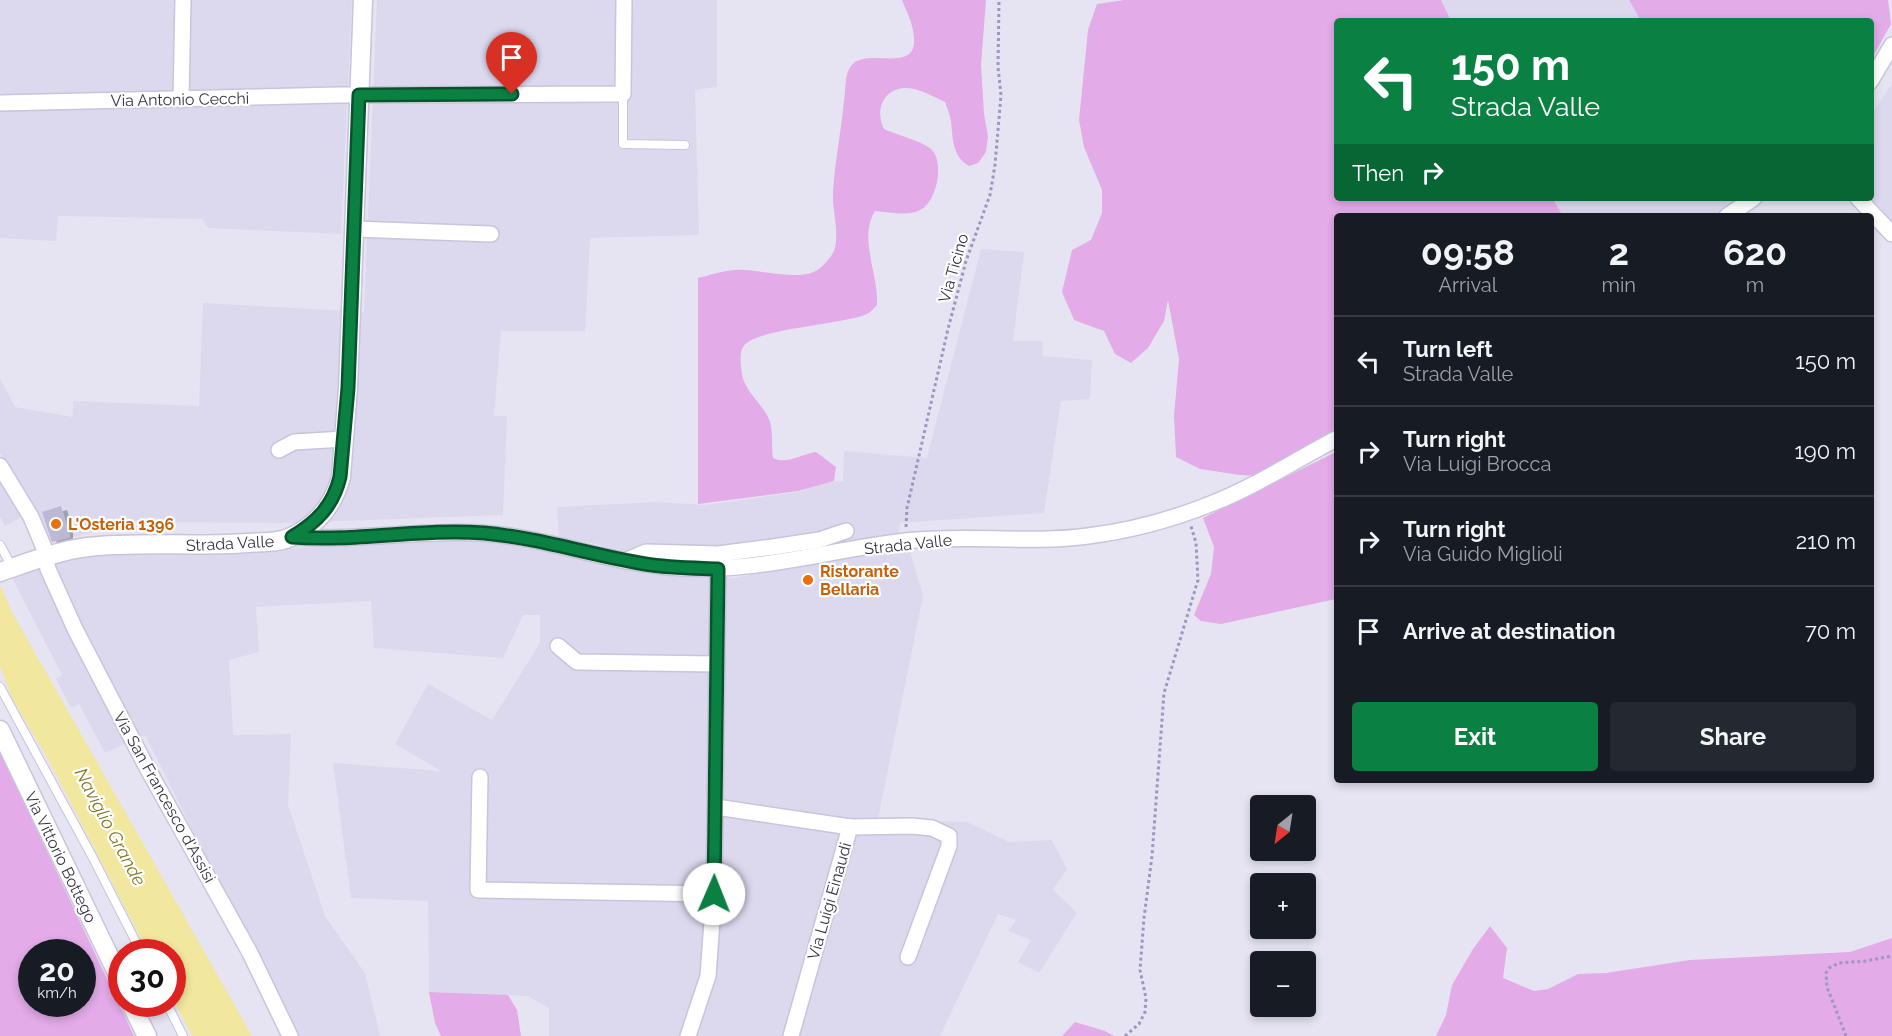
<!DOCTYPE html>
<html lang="en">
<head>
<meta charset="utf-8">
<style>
	body { margin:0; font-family:Raleway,sans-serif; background:#242831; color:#f1f3f6; height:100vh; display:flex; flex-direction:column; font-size:22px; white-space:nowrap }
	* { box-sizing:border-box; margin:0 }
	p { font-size:20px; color:#9ea1a6 }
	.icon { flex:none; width:33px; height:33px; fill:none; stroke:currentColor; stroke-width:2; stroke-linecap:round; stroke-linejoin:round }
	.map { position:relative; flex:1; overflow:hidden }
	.details { position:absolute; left:1334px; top:213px; width:540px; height:570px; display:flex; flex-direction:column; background:#171b24; border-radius:6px; box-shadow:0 3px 9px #0003 }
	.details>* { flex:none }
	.hud { position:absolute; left:1334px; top:18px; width:540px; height:183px; border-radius:6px; box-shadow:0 3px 9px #0003; background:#0b8043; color:#fff; overflow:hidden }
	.needle { width:39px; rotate:210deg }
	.controls { position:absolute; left:1250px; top:795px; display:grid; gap:12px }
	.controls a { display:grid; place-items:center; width:66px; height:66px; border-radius:6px; background:#171b24; box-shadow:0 3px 9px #0003; font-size:30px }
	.speed { position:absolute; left:18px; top:939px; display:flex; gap:12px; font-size:30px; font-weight:700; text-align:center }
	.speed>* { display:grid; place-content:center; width:78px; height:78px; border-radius:50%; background:#171b24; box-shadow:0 3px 9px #0003; line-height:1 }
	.speed small { font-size:15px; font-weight:400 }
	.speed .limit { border:9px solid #d22; background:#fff; color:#111 }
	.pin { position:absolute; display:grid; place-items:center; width:51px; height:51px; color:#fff; margin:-62px -26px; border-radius:50% 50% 50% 0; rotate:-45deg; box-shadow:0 0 6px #0007 }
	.pin .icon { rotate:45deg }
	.me { position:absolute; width:66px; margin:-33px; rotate:1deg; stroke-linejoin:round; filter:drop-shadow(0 0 4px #0008) }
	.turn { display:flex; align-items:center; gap:21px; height:126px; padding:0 18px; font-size:27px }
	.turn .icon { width:78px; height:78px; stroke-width:2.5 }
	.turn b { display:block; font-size:42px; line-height:51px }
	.then { display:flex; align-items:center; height:57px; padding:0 18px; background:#0003; gap:12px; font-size:22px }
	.eta { display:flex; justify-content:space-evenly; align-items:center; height:102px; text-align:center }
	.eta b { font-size:36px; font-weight:700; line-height:42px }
	.primary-button { display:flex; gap:12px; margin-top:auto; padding:12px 18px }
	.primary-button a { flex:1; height:69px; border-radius:6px; background:#0b8043; color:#fff; font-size:24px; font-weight:700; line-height:69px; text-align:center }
	.primary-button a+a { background:#242831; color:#f1f3f6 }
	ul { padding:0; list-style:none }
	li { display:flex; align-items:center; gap:18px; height:90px; padding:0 18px; border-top:2px solid #363941 }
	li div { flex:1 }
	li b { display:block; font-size:22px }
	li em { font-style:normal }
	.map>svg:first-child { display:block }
</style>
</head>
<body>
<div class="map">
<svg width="1892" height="1036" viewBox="0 0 1892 1036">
	<defs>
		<filter id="shadow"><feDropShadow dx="6" dy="4" stdDeviation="0" flood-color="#0004"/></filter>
	</defs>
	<rect width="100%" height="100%" fill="#e6e4f2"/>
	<g fill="#dcd9ee">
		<polygon points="0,0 352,0 341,234 208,228 202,219 58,216 56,241 0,238"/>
		<polygon points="377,0 717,0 717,87 695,90 699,235 590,238 585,331 501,331 494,416 507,416 503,515 288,523 132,522 51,543 33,511 5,526 0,517 0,468 7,464 0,453 0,379 15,407 73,417 73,401 199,406 203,303 364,312"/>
		<polygon points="1441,0 1629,0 1641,21 1451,21"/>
		<polygon points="1892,84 1892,223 1870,198 1871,115"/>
		<polygon points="1552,198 1742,198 1743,200 1719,216 1563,216"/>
		<polygon points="981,249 1024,252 1013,341 1043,341 1042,356 1092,360 1090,399 1061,401 1044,513 900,523 898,539 710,560 612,550 597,544 559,539 557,507 656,502 706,505 798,492 828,482 843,481 844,451 927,458"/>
		<polygon points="464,539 483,540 541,549 648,574 709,578 734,578 908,545 923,596 878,819 967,822 1009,842 1052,840 1067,869 1053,890 1077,913 1039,973 1018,962 1031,940 1008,931 1016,920 998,914 940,1036 549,1036 549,1008 528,996 429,992 428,901 351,898 333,763 441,771 395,744 428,684 492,720 540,643 540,615 523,615 503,658 374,648 371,601 256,607 259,652 229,660 233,735 291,734 288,805 325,916 365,973 380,1036 295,1036 145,735 105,753 79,704 71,708 56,679 62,675 11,576 86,554 188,554"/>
	</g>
	<g fill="#e3abe8" fill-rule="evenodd">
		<path d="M 902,0 L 986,0 L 981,65 L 984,114 L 988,136 L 986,152 L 978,163 L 969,166 C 952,156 953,139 951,121 C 950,115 947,108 945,102 C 934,97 917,87 905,88 C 882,89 875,112 884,129 C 897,135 923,141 932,150 C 945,164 936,205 918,211 C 905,216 888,212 875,211 C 858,238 879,275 877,305 C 874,308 871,312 867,314 C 843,325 754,328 743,347 C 739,353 741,367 742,374 C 744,390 761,403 768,417 C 774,427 771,446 773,458 C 786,465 802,454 816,452 L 836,467 L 834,481 L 798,491 L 698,504 L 698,278 C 710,275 722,271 734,270 C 758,268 800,283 819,269 C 824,265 832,256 834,251 C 840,233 832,211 833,192 C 835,161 841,132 844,101 C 846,90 844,75 851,66 C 868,44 926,81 912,26 C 910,17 905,8 902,0 Z"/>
		<polygon points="1124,0 1441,0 1451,21 1336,21 1336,198 1552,198 1563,216 1336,216 1336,436 1260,476 1240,475 1200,469 1176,457 1174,416 1179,359 1168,300 1164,321 1148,348 1131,363 1115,354 1104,331 1074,320 1062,292 1072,250 1091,240 1102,213 1102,190 1084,147 1079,120 1088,30 1097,4"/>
		<polygon points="1629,0 1888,0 1891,24 1871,60 1870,21 1641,21"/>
		<polygon points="1336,452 1336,599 1221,624 1201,621 1194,615 1211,574 1214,547 1203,518"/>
		<path d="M 0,752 L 134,1036 L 0,1036 ZM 32,952 L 82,952 L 82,1004 L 32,1004 Z"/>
		<polygon points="1490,926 1507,948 1503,978 1534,991 1548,989 1578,974 1606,973 1690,960 1850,952 1892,938 1892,1036 1436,1036 1446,1015 1452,985 1473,949"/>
		<polygon points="429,992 508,995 517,1010 521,1036 441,1036 435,1023"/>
		<polygon points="1075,1022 1105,1031 1114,1036 1062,1036"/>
	</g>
	<polygon fill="#f1e79e" points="0,585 13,614 252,1036 192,1036 173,999 172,952 148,952 50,763 12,698 0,666"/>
	<polygon fill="#bbb9d4" filter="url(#shadow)" points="61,506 70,537 52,542 42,512"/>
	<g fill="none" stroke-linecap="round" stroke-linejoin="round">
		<g stroke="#c7c4dc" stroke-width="10">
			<g id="service">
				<polyline points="623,94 623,144 685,145"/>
				<polyline points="0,545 12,567"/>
				<polyline points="0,687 93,858 141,952"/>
				<polyline points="167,1004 183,1036"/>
			</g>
		</g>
		<g stroke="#c7c4dc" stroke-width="18">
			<g id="minor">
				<polyline points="1870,82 1892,45"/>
				<polyline points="181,100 183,0"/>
				<polyline points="0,103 339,95 623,94 624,0"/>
				<polyline points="1858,198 1892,234"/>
				<polyline points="1727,216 1754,198"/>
				<polyline points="354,229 491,234"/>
				<polyline points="279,450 294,442 344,439"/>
				<polyline points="0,466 31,517 47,555"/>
				<path d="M 292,537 C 355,541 418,530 480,533 C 549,537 613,565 682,568 C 761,572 828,550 905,541 C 966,534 1028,544 1088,536 C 1128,531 1170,520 1208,505 C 1253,488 1294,461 1336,439"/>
				<polyline points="45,556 48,569 75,629 145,764 250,953 290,1036"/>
				<polyline points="627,560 646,552 718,554 773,547 819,540 846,531"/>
				<polyline points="558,646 577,662 716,664"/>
				<polyline points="480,777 478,890 714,894"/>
				<polyline points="716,807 850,827 791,1036"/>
				<polyline points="850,827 912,826 932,828 949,836 949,846 908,957"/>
				<polyline points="688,1036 708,976 714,894 718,569"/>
			</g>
		</g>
		<g stroke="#c7c4dc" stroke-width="21">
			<g id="tertiary">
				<path d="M 0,572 C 29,562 57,551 88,547 C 141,541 195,547 248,543 C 263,542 280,543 293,536 C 318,524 334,503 341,477 L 348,388 L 363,0"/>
				<polyline points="0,730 122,983"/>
				<polyline points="131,1004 147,1036"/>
			</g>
		</g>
		<g stroke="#9c97c0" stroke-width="3" stroke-dasharray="3 3" stroke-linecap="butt">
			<polyline points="906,527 907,508 948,329 966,261 990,195 995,165 1001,95 998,67 999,0"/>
			<polyline points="1125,1036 1139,1024 1145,1012 1146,998 1140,970 1144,918 1152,856 1164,693 1198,580 1196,543 1191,526"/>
			<polyline points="1846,1036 1827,987 1826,973 1829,968 1839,963 1866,961 1892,956"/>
		</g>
		<use href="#service" stroke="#fff" stroke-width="8"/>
		<use href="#minor" stroke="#fff" stroke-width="15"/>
		<use href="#tertiary" stroke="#fff" stroke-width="18"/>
	</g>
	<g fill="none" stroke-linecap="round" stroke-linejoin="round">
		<g stroke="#07532c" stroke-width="15">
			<path id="route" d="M 512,94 L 359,95 L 348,388 L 340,477 C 333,506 317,522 292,537 C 357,542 421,528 484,533 C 539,538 591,555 645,564 C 669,568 693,568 718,569 L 714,894"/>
		</g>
		<use href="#route" stroke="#0b8043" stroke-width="10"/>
	</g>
	<g fill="#e8710a" stroke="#fff" stroke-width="2">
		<circle cx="56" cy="524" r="6"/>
		<circle cx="808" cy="580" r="6"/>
	</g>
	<g text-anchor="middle" stroke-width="4.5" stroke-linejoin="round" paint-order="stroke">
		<g font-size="16" fill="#353445" stroke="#fff">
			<text transform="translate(180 99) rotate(-1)" y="6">Via Antonio Cecchi</text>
			<text transform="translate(953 268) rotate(-74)" y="6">Via Ticino</text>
			<text transform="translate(230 543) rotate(-3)" y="6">Strada Valle</text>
			<text transform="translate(908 544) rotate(-6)" y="6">Strada Valle</text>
			<text transform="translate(165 797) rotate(61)" y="6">Via San Francesco d'Assisi</text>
			<text transform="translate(61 857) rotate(64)" y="6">Via Vittorio Bottego</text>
			<text transform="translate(829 901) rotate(-74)" y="6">Via Luigi Einaudi</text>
		</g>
		<g font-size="16" font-weight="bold" fill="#c56008" stroke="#fff" text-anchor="start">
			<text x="68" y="530">L'Osteria 1396</text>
			<text x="820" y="577">Ristorante<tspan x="820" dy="18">Bellaria</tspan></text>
		</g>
		<g font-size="18" font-style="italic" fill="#827823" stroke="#fff">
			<text transform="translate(110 827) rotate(62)" y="6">Naviglio Grande</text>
		</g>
	</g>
</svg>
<div class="controls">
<a><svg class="needle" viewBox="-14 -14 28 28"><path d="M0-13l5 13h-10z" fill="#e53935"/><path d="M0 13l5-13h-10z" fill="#9ea1a6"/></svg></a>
<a>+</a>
<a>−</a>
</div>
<div class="speed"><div>20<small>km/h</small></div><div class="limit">30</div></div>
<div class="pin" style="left:512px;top:94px;background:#d93025"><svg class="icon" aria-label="arrive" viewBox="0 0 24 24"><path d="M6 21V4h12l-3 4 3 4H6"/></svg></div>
<svg class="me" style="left:714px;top:894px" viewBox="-20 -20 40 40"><circle r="19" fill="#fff"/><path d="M0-13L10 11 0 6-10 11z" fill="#0b8043"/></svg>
<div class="hud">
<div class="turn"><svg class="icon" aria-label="left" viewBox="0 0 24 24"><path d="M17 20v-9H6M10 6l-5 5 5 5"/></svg><div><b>150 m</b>Strada Valle</div></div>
<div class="then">Then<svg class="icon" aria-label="right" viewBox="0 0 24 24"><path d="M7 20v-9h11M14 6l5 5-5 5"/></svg></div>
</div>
<section class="details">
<div class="eta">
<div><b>09:58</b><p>Arrival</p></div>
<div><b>2</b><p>min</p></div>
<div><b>620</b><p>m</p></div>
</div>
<ul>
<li><svg class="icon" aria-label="left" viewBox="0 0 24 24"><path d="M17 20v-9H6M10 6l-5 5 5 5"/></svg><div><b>Turn left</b><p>Strada Valle</p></div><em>150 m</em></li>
<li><svg class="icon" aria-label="right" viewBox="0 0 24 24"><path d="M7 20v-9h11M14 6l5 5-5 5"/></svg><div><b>Turn right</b><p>Via Luigi Brocca</p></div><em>190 m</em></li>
<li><svg class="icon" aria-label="right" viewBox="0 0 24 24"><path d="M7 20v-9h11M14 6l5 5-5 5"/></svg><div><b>Turn right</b><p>Via Guido Miglioli</p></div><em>210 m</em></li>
<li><svg class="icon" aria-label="arrive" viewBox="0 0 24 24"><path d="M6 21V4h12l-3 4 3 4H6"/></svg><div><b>Arrive at destination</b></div><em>70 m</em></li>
</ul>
<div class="primary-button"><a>Exit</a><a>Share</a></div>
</section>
</div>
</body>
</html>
